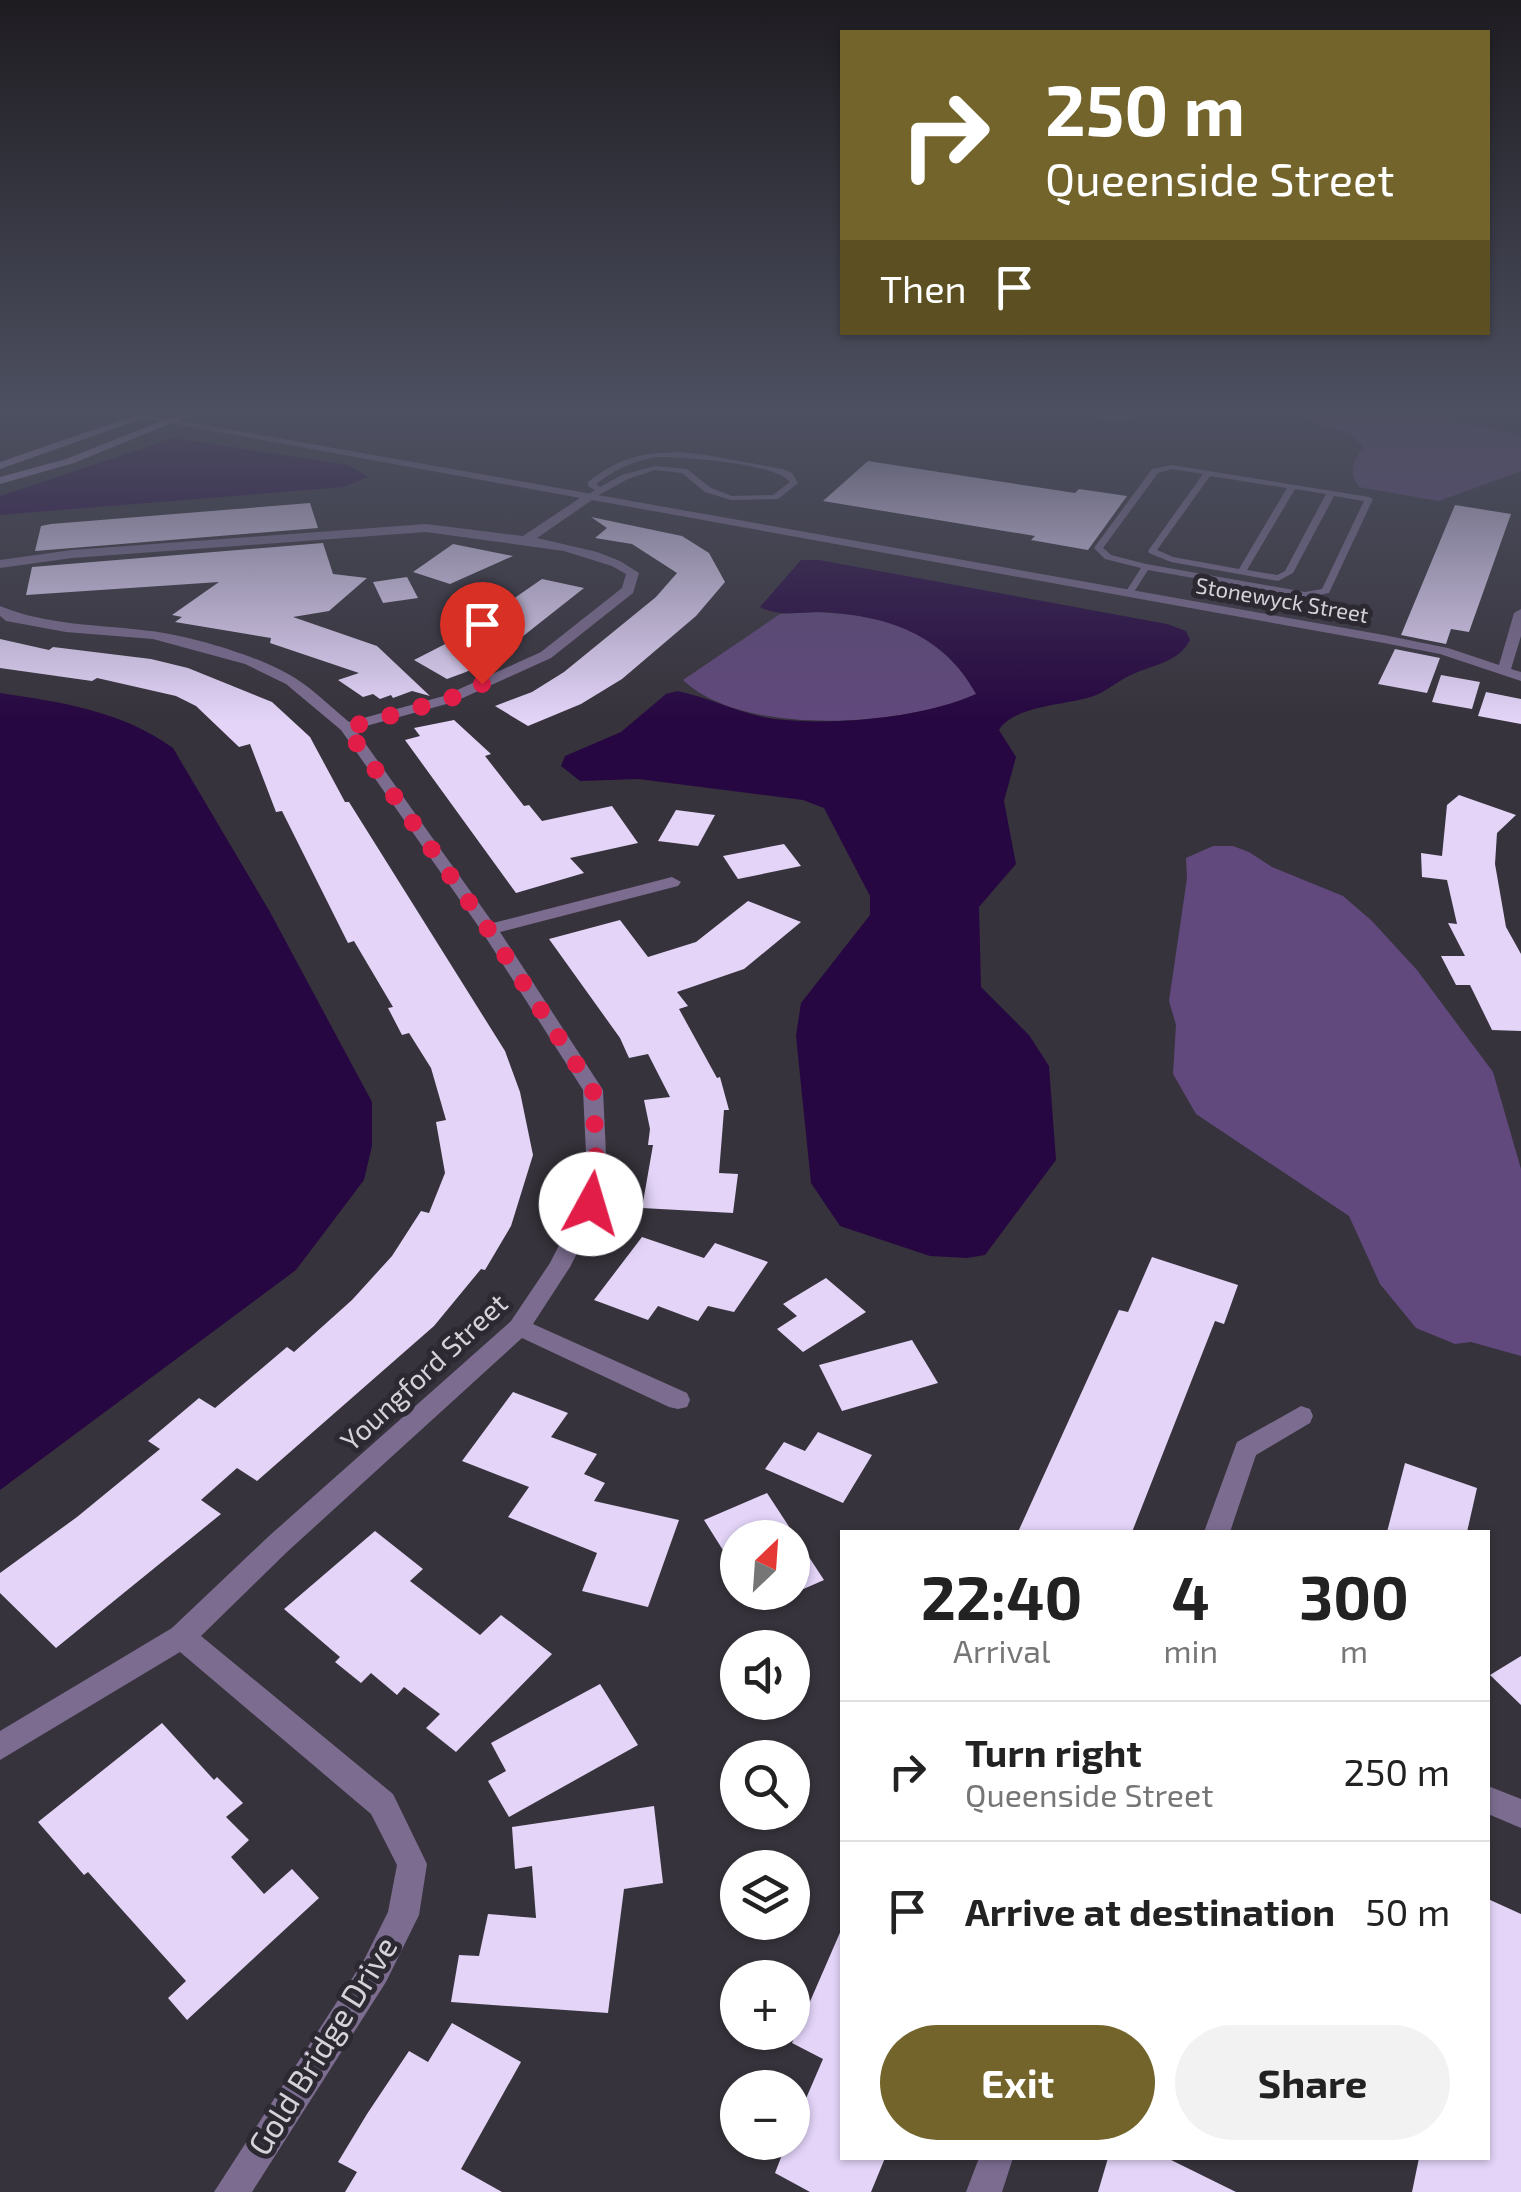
<!DOCTYPE html>
<html lang="en">
<head>
<meta charset="utf-8">
<style>
	body { margin:0; font-family:"Exo 2",sans-serif; background:#f2f2f2; color:#222; height:100vh; display:flex; flex-direction:column; font-size:38px; white-space:nowrap }
	* { box-sizing:border-box; margin:0 }
	p { font-size:32px; color:#767676 }
	.icon { flex:none; width:55px; height:55px; fill:none; stroke:currentColor; stroke-width:2; stroke-linecap:round; stroke-linejoin:round }
	.map { position:relative; flex:1; overflow:hidden }
	.panel { position:absolute; left:840px; top:1530px; width:650px; height:630px; display:flex; flex-direction:column; background:#fff; border-radius:0px; box-shadow:0 2px 8px #0004 }
	.panel>* { flex:none }
	.banner { position:absolute; left:840px; top:30px; width:650px; height:305px; border-radius:0px; box-shadow:0 2px 8px #0004; background:#73642b; color:#fff; overflow:hidden }
	.needle { width:65px; rotate:25deg }
	.tools { position:absolute; left:720px; top:1520px; display:grid; gap:20px }
	.tools a { display:grid; place-items:center; width:90px; height:90px; border-radius:50%; background:#fff; box-shadow:0 2px 8px #0004; font-size:50px }
	.pin { position:absolute; display:grid; place-items:center; width:85px; height:85px; color:#fff; margin:-102px -42px; border-radius:50% 50% 50% 0; rotate:-45deg; box-shadow:0 0 10px #0007 }
	.pin .icon { rotate:45deg }
	.me { position:absolute; width:110px; margin:-55px; rotate:6deg; stroke-linejoin:round; filter:drop-shadow(0 0 8px #0008) }
	.turn { display:flex; align-items:center; gap:35px; height:210px; padding:0 40px; font-size:45px }
	.turn .icon { width:130px; height:130px; stroke-width:2.5 }
	.turn b { display:block; font-size:70px; line-height:85px }
	.then { display:flex; align-items:center; height:95px; padding:0 40px; background:#0003; gap:20px; font-size:38px }
	.eta { display:flex; justify-content:space-evenly; align-items:center; height:170px; text-align:center }
	.eta b { font-size:60px; font-weight:700; line-height:70px }
	.cta { display:flex; gap:20px; margin-top:auto; padding:20px 40px }
	.cta a { flex:1; height:115px; border-radius:60px; background:#73642b; color:#fff; font-size:40px; font-weight:700; line-height:115px; text-align:center }
	.cta a+a { background:#f2f2f2; color:#222 }
	ul { padding:0; list-style:none }
	li { display:flex; align-items:center; gap:30px; height:140px; padding:0 40px; border-top:2px solid #e0e0e0 }
	li div { flex:1 }
	li b { display:block; font-size:38px }
	li em { font-style:normal }
	.map>svg:first-child { display:block }
</style>
</head>
<body>
<div class="map">
<svg width="1521" height="2192" viewBox="0 0 1521 2192">
	<rect width="100%" height="100%" fill="#37333c"/>
	<g fill="#61487d">
		<path d="M 1289,414 L 1426,414 L 1511,433 L 1521,437 L 1521,471 L 1439,501 L 1359,487 C 1348,470 1353,463 1363,447 L 1353,435 Z"/>
		<path d="M 814,612 C 887,615 937,629 977,694 C 904,726 744,738 683,680 L 780,614 Z"/>
		<polygon points="1213,846 1233,846 1249,852 1272,867 1343,896 1371,920 1417,970 1493,1072 1521,1169 1521,1356 1471,1342 1455,1344 1416,1328 1380,1284 1349,1216 1196,1114 1173,1074 1176,1025 1169,1001 1187,878 1186,858"/>
	</g>
	<g fill="#270741">
		<polygon points="174,438 348,465 368,477 344,487 0,515 0,496"/>
		<path d="M 801,560 L 819,560 L 1167,624 L 1186,631 L 1190,640 C 1177,665 1148,665 1125,678 C 1114,684 1104,693 1091,697 C 1065,705 1013,706 999,730 L 1016,757 L 1004,801 L 1016,864 L 979,907 L 981,987 L 1029,1035 L 1049,1066 L 1056,1160 L 985,1255 L 967,1258 L 930,1256 L 840,1226 L 811,1183 L 796,1036 L 801,1003 L 870,915 L 870,896 L 824,808 L 803,800 L 638,779 L 580,781 L 561,766 L 565,756 L 621,732 L 666,694 L 677,691 C 709,697 742,715 775,719 C 833,726 923,718 976,694 C 944,634 886,615 820,612 C 799,612 779,617 760,607 Z"/>
		<path d="M 0,693 C 61,702 122,711 173,748 L 270,912 L 372,1102 L 372,1146 L 364,1180 L 296,1270 L 0,1490 Z"/>
	</g>
	<g fill="#e3d4f8">
		<polygon points="868,461 1075,493 1079,489 1127,496 1088,550 1031,540 1035,536 823,501"/>
		<polygon points="310,503 318,528 35,551 41,526 51,524"/>
		<polygon points="1455,505 1511,514 1469,632 1451,629 1446,644 1401,635"/>
		<polygon points="591,517 682,536 709,553 725,582 696,616 622,679 581,704 528,726 495,706 532,692 564,672 656,597 677,573 632,544 595,538 607,528"/>
		<polygon points="323,543 333,574 367,578 329,611 293,617 377,646 430,696 412,691 393,698 391,695 380,699 373,694 363,697 338,680 359,673 270,643 271,638 175,622 182,617 172,615 219,582 26,595 32,567"/>
		<polygon points="453,544 513,556 450,584 413,572"/>
		<polygon points="407,577 418,598 383,603 373,582"/>
		<polygon points="542,579 584,588 498,656 466,672 447,679 414,660 455,639"/>
		<polygon points="0,639 49,650 53,647 151,659 188,668 272,702 310,737 345,802 349,802 505,1051 520,1092 533,1155 511,1226 485,1270 481,1269 434,1326 257,1481 237,1468 201,1500 221,1514 56,1648 0,1593 0,1573 77,1517 160,1449 148,1441 199,1398 215,1408 287,1347 294,1352 352,1300 392,1256 421,1211 429,1213 445,1173 436,1122 446,1120 431,1068 409,1033 402,1035 388,1008 393,1007 354,941 348,943 282,811 276,812 250,744 239,747 196,706 176,696 97,678 92,681 0,668"/>
		<polygon points="1395,649 1440,658 1427,693 1378,684"/>
		<polygon points="1441,675 1480,682 1472,709 1432,702"/>
		<polygon points="1486,692 1521,699 1521,724 1478,716"/>
		<polygon points="454,720 491,754 485,756 524,806 529,805 542,821 612,806 638,843 570,858 584,873 516,893 405,740 420,736 414,728"/>
		<polygon points="1459,795 1516,815 1497,833 1495,864 1506,927 1521,954 1521,1031 1492,1030 1470,985 1456,985 1441,956 1465,956 1448,923 1457,924 1447,880 1422,877 1421,853 1442,856 1447,805"/>
		<polygon points="676,810 715,815 698,846 658,841"/>
		<polygon points="784,844 801,866 738,879 723,856"/>
		<polygon points="748,901 801,922 744,969 677,992 688,1006 679,1009 717,1078 720,1077 729,1110 724,1110 719,1173 738,1174 733,1213 642,1208 653,1145 648,1145 650,1129 644,1100 670,1097 648,1054 629,1058 620,1038 549,939 620,920 648,957 696,942"/>
		<polygon points="642,1237 704,1258 715,1243 768,1262 734,1312 708,1306 698,1321 658,1306 648,1320 594,1300"/>
		<polygon points="1152,1257 1238,1285 1224,1324 1215,1321 1132,1532 1018,1532 1119,1310 1128,1312"/>
		<polygon points="826,1278 866,1312 803,1352 777,1329 797,1316 783,1304"/>
		<polygon points="912,1340 938,1383 842,1411 819,1365"/>
		<polygon points="513,1392 568,1413 551,1437 597,1454 584,1474 605,1483 594,1501 679,1520 648,1607 582,1591 597,1553 508,1517 529,1487 462,1461"/>
		<polygon points="818,1432 872,1455 843,1503 765,1469 784,1442 805,1451"/>
		<polygon points="1405,1463 1477,1488 1467,1532 1387,1532"/>
		<polygon points="767,1493 824,1580 792,1594 792,1538 738,1538 738,1574 704,1520"/>
		<polygon points="375,1531 423,1569 410,1581 480,1635 501,1615 552,1654 456,1752 426,1728 440,1714 404,1687 397,1695 371,1673 361,1683 335,1662 340,1657 284,1609"/>
		<polygon points="1521,1656 1521,1705 1490,1675"/>
		<polygon points="600,1684 638,1745 509,1817 488,1781 506,1771 491,1743"/>
		<polygon points="162,1723 214,1780 217,1777 243,1803 226,1817 249,1840 231,1857 264,1894 292,1869 319,1898 187,2020 168,1998 186,1981 88,1872 84,1875 38,1822"/>
		<polygon points="654,1806 663,1883 624,1889 608,2013 451,2002 459,1955 479,1956 488,1914 536,1918 532,1866 515,1869 512,1827"/>
		<polygon points="1488,1899 1521,1914 1521,2192 1412,2192 1419,2158 1488,2158"/>
		<polygon points="842,1928 842,2158 885,2158 871,2192 810,2192 775,2173 787,2142 792,2142 792,2131 823,2059 792,2043"/>
		<polygon points="452,2023 521,2062 461,2169 502,2192 345,2192 357,2172 338,2162 367,2114 409,2051 428,2062"/>
		<polygon points="1108,2158 1167,2158 1236,2192 1098,2192"/>
	</g>
	<g fill="none" stroke-linecap="round" stroke-linejoin="round">
		<g fill="#7c6d90" fill-rule="evenodd">
			<path d="M 681,452 L 706,455 L 783,469 L 792,473 L 798,483 L 778,499 L 731,500 L 705,492 L 682,473 L 655,470 L 628,479 L 593,498 L 586,496 L 595,490 L 588,486 L 588,482 C 620,457 641,453 681,452 ZM 656,457 C 683,457 775,463 790,482 L 773,495 L 732,496 L 711,488 L 687,469 L 655,466 L 622,475 L 600,487 L 596,484 C 615,469 632,462 656,457 Z"/>
			<path d="M 1172,465 L 1369,497 L 1373,499 L 1329,593 L 1305,598 L 1148,570 L 1132,595 L 1126,595 L 1125,593 L 1141,568 L 1105,559 L 1094,548 L 1152,469 ZM 1172,469 L 1203,474 L 1148,551 L 1149,553 L 1171,562 L 1278,581 L 1293,573 L 1334,496 L 1364,501 L 1322,589 L 1305,592 L 1146,564 L 1111,555 L 1103,548 L 1158,473 ZM 1210,476 L 1287,488 L 1239,569 L 1173,557 L 1157,550 ZM 1295,489 L 1326,494 L 1285,571 L 1277,575 L 1247,570 Z"/>
		</g>
		<g fill="#7c6d90" fill-rule="evenodd">
			<path d="M 143,414 L 1384,635 L 1448,648 L 1499,665 L 1514,613 L 1521,609 L 1521,636 L 1511,669 L 1521,672 L 1521,681 L 1440,654 L 1384,643 L 592,500 L 537,538 L 597,552 L 620,561 L 639,573 L 633,593 L 551,658 L 454,702 L 355,729 L 493,923 L 672,877 L 681,882 L 678,886 L 500,932 L 603,1090 L 606,1154 L 602,1204 L 570,1267 L 533,1324 L 687,1393 L 690,1400 L 687,1407 L 678,1409 L 669,1407 L 522,1338 L 287,1552 L 201,1636 L 393,1794 L 427,1864 L 419,1915 L 386,1982 L 252,2192 L 214,2192 L 364,1960 L 388,1912 L 397,1865 L 371,1814 L 180,1652 L 0,1760 L 0,1731 L 172,1628 L 269,1536 L 511,1321 L 550,1263 L 580,1204 L 586,1154 L 583,1090 L 481,930 L 341,730 L 286,684 L 245,664 L 153,639 L 66,632 L 6,621 L 0,616 L 0,606 C 49,626 97,624 150,631 C 189,635 262,657 295,678 C 314,690 331,707 349,722 L 444,696 L 541,652 L 622,588 L 626,574 L 612,566 L 564,551 L 426,532 L 72,558 L 0,568 L 0,560 L 72,550 L 426,524 L 523,536 L 580,498 L 147,419 Z"/>
			<polygon points="1070,414 1122,414 1134,418 1129,421"/>
			<polygon points="1301,1406 1310,1409 1313,1416 1310,1423 1256,1455 1230,1532 1204,1532 1237,1442"/>
			<polygon points="1488,1786 1521,1799 1521,1828 1488,1814"/>
			<polygon points="979,2158 1013,2158 1002,2192 966,2192"/>
		</g>
		<g fill="#a48bc3" fill-rule="evenodd">
			<polygon points="139,414 155,414 0,469 0,462"/>
			<polygon points="179,414 194,414 74,463 0,484 0,477 66,459"/>
		</g>
	</g>
	<linearGradient id="sky" x2="0" y2="1"><stop stop-color="#1e1c21"/><stop offset="0.57" stop-color="#4d5061"/><stop offset="1" stop-color="#4d5061" stop-opacity="0"/></linearGradient>
	<rect width="1521" height="721" fill="url(#sky)"/>
	<g fill="none" stroke-linecap="round" stroke-linejoin="round">
		<polyline stroke="#e11d48" stroke-width="18" stroke-dasharray="0 32.4" points="482,684 449,699 346,728 488,929 593,1090 596,1154 591,1204"/>
	</g>
	<g text-anchor="middle" stroke-width="10" stroke-linejoin="round" paint-order="stroke">
		<g font-size="22" fill="#d5d2d8" stroke="#2d2932">
			<text transform="translate(1282 600) rotate(10)" y="8">Stonewyck Street</text>
		</g>
		<g font-size="28" fill="#d5d2d8" stroke="#2d2932">
			<text transform="translate(424 1372) rotate(-43)" y="10">Youngford Street</text>
		</g>
		<g font-size="32" fill="#d5d2d8" stroke="#2d2932">
			<text transform="translate(323 2046) rotate(-58)" y="11">Gold Bridge Drive</text>
		</g>
	</g>
</svg>
<div class="tools">
<a><svg class="needle" viewBox="-14 -14 28 28"><path d="M0-13l5 13h-10z" fill="#e53935"/><path d="M0 13l5-13h-10z" fill="#767676"/></svg></a>
<a><svg class="icon" aria-label="sound" viewBox="0 0 24 24"><path d="M4 9h4l5-4v14l-5-4H4zM17 9q2 3 0 6"/></svg></a>
<a><svg class="icon" aria-label="search" viewBox="0 0 24 24"><circle cx="10" cy="10" r="6"/><path d="M15 15l6 6"/></svg></a>
<a><svg class="icon" aria-label="layers" viewBox="0 0 24 24"><path d="M12 4l9 5-9 5-9-5zM3 14l9 5 9-5"/></svg></a>
<a>+</a>
<a>−</a>
</div>
<div class="pin" style="left:482px;top:684px;background:#d93025"><svg class="icon" aria-label="arrive" viewBox="0 0 24 24"><path d="M6 21V4h12l-3 4 3 4H6"/></svg></div>
<svg class="me" style="left:591px;top:1204px" viewBox="-20 -20 40 40"><circle r="19" fill="#fff"/><path d="M0-13L10 11 0 6-10 11z" fill="#e11d48"/></svg>
<div class="banner">
<div class="turn"><svg class="icon" aria-label="right" viewBox="0 0 24 24"><path d="M7 20v-9h11M14 6l5 5-5 5"/></svg><div><b>250 m</b>Queenside Street</div></div>
<div class="then">Then<svg class="icon" aria-label="arrive" viewBox="0 0 24 24"><path d="M6 21V4h12l-3 4 3 4H6"/></svg></div>
</div>
<section class="panel">
<div class="eta">
<div><b>22:40</b><p>Arrival</p></div>
<div><b>4</b><p>min</p></div>
<div><b>300</b><p>m</p></div>
</div>
<ul>
<li><svg class="icon" aria-label="right" viewBox="0 0 24 24"><path d="M7 20v-9h11M14 6l5 5-5 5"/></svg><div><b>Turn right</b><p>Queenside Street</p></div><em>250 m</em></li>
<li><svg class="icon" aria-label="arrive" viewBox="0 0 24 24"><path d="M6 21V4h12l-3 4 3 4H6"/></svg><div><b>Arrive at destination</b></div><em>50 m</em></li>
</ul>
<div class="cta"><a>Exit</a><a>Share</a></div>
</section>
</div>
</body>
</html>
